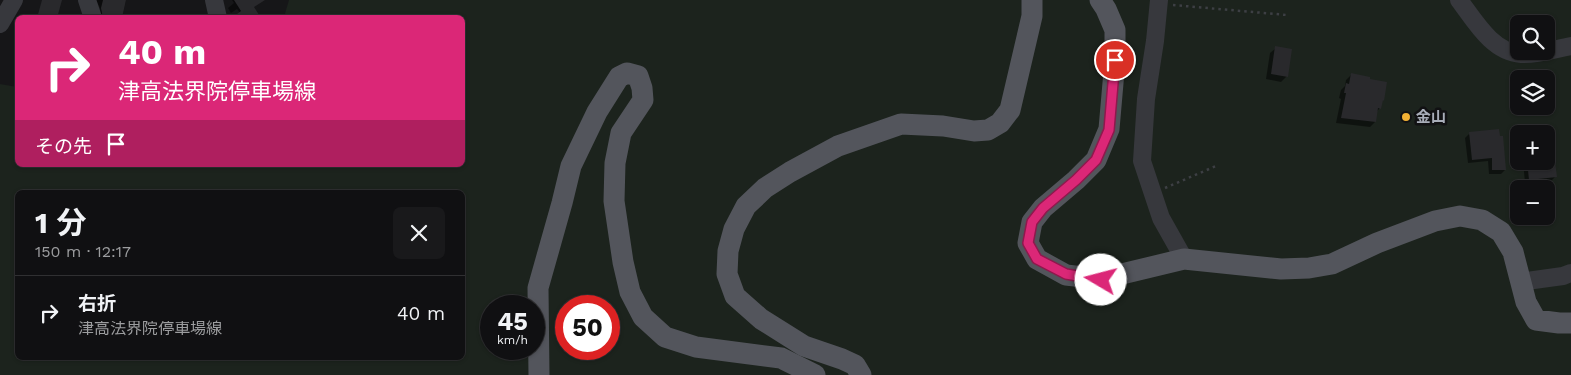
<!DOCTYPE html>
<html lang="ja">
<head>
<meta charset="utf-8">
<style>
	body { margin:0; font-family:"Work Sans","Noto Sans JP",sans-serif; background:#19191b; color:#f1f3f6; height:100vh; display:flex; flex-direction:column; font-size:19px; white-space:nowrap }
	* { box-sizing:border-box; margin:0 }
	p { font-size:16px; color:#9c9d9f }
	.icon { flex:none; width:28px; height:28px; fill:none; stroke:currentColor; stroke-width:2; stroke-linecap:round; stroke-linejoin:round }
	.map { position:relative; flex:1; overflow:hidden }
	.panel { position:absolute; left:15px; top:190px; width:450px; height:170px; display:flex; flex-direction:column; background:#101012; border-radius:8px; box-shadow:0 1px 4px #0004,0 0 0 1px #303032 }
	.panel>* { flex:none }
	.hud { position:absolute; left:15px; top:15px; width:450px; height:152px; border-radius:8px; box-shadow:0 1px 4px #0004,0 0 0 1px #303032; background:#db2777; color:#fff; overflow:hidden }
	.buttons { position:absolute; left:1510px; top:15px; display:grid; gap:10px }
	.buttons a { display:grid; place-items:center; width:45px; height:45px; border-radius:8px; background:#101012; box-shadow:0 1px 4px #0004,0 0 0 1px #303032; font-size:25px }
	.speed { position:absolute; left:480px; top:295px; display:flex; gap:10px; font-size:25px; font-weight:700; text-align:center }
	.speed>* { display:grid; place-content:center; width:65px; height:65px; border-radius:50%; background:#101012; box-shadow:0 1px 4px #0004,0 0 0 1px #303032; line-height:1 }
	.speed small { font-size:12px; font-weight:400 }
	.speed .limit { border:8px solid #d22; background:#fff; color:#111 }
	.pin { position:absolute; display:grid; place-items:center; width:42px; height:42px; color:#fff; margin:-21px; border:2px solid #fff; border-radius:50%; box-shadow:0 1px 5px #0007 }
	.me { position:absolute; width:55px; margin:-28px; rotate:278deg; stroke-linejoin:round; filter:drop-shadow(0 0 4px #0008) }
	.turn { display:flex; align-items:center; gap:18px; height:105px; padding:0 20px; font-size:22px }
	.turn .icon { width:65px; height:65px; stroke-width:2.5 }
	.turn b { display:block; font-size:35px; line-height:42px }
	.then { display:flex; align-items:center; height:48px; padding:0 20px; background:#0003; gap:10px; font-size:19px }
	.round { display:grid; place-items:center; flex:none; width:52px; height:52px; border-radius:8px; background:#19191b }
	.head { display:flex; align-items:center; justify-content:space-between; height:85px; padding:0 20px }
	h1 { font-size:30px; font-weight:700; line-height:38px }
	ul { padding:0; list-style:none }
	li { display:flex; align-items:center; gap:15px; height:75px; padding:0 20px; border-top:1px solid #303032 }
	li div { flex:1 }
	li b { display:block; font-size:19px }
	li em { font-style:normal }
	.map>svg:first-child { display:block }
</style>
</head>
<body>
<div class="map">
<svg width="1571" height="375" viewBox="0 0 1571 375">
	<rect width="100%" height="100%" fill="#161618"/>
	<path fill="#1c231d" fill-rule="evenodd" d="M 289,0 L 1571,0 L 1571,375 L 0,375 L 0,84 L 17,87 L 18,165 L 462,165 L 462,18 L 284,17 ZM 1519,24 L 1546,24 L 1546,51 L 1519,51 ZM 1519,79 L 1546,79 L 1546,106 L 1519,106 ZM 1519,134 L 1546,134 L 1546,161 L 1519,161 ZM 1519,189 L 1546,189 L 1546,216 L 1519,216 ZM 18,192 L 462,192 L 462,358 L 18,358 ZM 491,306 L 534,306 L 534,349 L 491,349 ZM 566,306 L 609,306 L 609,349 L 566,349 Z"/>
	<g fill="#0007">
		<polygon points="96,0 126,0 122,18 102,18 100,8"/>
		<polygon points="232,0 255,0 240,13 237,9 231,13 228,8 234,3"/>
		<polygon points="1276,48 1287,76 1281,82 1266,79 1270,53"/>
		<polygon points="1351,75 1380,108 1376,112 1375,122 1370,127 1336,123 1341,99 1339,98 1341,90 1345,86 1346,80"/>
		<polygon points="1469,134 1505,170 1501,174 1489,174 1488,161 1468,163 1465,138"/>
		<polygon points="1546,152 1553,152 1555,177 1551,181 1525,183 1523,161 1546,161"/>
	</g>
	<g fill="#29292c">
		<polygon points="42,0 62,0 57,18 37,18"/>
		<polygon points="103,0 126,0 122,18 103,18 101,8"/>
		<polygon points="234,0 265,0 254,7 261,18 232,18 241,11"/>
		<polygon points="1275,46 1292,49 1288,77 1271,74"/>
		<polygon points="1351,73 1370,77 1370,79 1387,82 1384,101 1383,100 1381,109 1378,108 1376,122 1341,118 1346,93 1344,93 1346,83 1349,84"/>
		<polygon points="1499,129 1500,136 1503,136 1506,170 1492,170 1492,158 1472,160 1469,132"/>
		<polygon points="1527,161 1555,161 1557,177 1529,180"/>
	</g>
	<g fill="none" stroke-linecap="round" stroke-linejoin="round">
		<g stroke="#3d3f44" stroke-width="2.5" stroke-dasharray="2.5 4" stroke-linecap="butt">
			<polyline points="1173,5 1287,15"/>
			<polyline points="1165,188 1216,166"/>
		</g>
		<g stroke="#37383d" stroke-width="18">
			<polyline points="87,0 93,18"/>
			<polyline points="214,0 218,18"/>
			<polyline points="1159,0 1155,41 1146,99 1142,161 1161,218 1184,259"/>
			<path d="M 1459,0 C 1475,21 1492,52 1521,54 C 1538,55 1555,49 1571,46"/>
			<polyline points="0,24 14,0"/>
			<polyline points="1520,282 1563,276 1571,273"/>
		</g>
		<g stroke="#53555c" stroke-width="21">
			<polyline points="1100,0 1106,9 1115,30 1115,60 1109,129 1096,160 1076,180 1043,208 1032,222 1028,243 1037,259 1066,275 1101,279 1184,259 1281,269 1309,268 1332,264 1377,243 1435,221 1460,216 1482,220 1501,232 1513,252 1526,302 1536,320 1559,323 1571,323"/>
			<polyline points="539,375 538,288 562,203 571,166 597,112 619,77 627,73 638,76 642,88 643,100 621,133 615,163 614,201 623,262 630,292 643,317 665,337 696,347 781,358 815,375"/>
			<polyline points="861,375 855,365 842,359 804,346 761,319 735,296 727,274 728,251 734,229 746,206 765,188 790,172 838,146 901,124 943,126 974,131 988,130 1000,123 1010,110 1032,16 1032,0"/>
		</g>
	</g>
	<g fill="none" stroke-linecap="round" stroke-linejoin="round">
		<g stroke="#8e194d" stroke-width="12">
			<polyline id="route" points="1101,280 1066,274 1037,259 1028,243 1032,222 1043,208 1076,180 1096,160 1109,130 1115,60"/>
		</g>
		<use href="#route" stroke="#db2777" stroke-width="9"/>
	</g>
	<circle fill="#f2b134" stroke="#111113" stroke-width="2" cx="1406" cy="117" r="5"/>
	<g text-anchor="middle" stroke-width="5" stroke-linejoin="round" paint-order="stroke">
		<g font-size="15" font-weight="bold" fill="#a8adb8" stroke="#111113" text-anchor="start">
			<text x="1416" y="122">金山</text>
		</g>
	</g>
</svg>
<div class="buttons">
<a><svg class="icon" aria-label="search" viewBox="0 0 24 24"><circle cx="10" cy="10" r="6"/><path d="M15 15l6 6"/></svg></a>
<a><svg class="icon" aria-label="layers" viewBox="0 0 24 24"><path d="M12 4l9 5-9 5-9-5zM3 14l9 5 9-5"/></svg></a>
<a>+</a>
<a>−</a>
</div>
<div class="speed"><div>45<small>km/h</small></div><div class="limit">50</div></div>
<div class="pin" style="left:1115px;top:60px;background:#d93025"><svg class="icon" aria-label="arrive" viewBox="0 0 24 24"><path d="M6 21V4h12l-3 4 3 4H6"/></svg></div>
<svg class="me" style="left:1101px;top:280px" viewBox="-20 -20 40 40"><circle r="19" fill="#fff"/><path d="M0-13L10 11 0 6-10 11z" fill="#db2777"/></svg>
<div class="hud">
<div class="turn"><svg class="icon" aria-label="right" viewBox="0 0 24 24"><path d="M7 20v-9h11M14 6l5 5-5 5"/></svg><div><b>40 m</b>津高法界院停車場線</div></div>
<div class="then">その先<svg class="icon" aria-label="arrive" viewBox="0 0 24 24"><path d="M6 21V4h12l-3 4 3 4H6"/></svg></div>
</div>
<section class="panel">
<div class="head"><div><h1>1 分</h1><p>150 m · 12:17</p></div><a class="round"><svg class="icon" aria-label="close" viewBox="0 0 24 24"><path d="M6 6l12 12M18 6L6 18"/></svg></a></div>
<ul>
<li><svg class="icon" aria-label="right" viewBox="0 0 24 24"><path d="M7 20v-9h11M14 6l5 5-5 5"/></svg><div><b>右折</b><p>津高法界院停車場線</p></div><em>40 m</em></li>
</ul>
</section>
</div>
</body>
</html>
